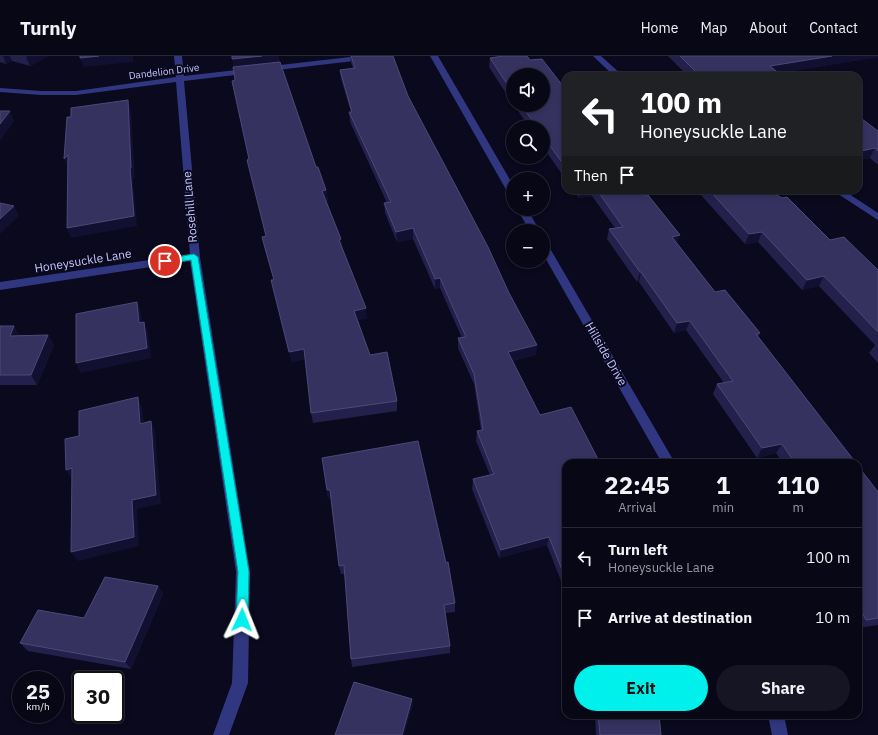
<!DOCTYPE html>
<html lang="en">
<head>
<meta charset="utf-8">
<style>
	body { margin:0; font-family:"IBM Plex Sans",sans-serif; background:#161523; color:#f1f3f6; height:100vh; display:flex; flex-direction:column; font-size:15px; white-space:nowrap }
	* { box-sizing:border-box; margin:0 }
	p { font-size:13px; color:#9899a1 }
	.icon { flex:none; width:22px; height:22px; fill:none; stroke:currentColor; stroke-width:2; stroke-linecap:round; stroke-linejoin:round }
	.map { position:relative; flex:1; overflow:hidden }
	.sheet { position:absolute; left:562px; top:403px; width:300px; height:260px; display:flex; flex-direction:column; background:#080716; border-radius:12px; box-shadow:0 2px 6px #0003,0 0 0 1px #292835 }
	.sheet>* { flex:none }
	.hud { position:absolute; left:562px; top:16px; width:300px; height:122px; border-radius:12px; box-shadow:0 2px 6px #0003,0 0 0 1px #292835; background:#202124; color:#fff; overflow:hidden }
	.buttons { position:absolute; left:506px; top:12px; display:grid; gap:8px }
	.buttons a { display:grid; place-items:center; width:44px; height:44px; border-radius:50%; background:#080716; box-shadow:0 2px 6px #0003,0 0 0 1px #292835; font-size:20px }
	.speed { position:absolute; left:12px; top:615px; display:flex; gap:8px; font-size:20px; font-weight:700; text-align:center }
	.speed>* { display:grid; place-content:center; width:52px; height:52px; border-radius:50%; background:#080716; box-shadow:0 2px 6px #0003,0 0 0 1px #292835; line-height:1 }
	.speed small { font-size:10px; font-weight:400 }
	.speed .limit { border:2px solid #111; border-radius:6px; background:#fff; color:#111 }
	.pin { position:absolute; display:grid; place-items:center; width:34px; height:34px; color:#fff; margin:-17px; border:2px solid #fff; border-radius:50%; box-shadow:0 1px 4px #0007 }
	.me { position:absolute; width:44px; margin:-22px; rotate:2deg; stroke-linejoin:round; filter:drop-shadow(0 0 3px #0008) }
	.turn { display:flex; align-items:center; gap:14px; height:84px; padding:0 12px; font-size:18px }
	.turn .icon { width:52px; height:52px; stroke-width:2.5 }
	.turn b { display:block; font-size:28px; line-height:34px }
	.then { display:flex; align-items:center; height:38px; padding:0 12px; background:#0003; gap:8px; font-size:15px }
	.eta { display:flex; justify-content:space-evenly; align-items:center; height:68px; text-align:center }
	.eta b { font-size:24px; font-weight:800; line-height:28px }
	.button { display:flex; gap:8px; margin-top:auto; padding:8px 12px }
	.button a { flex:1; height:46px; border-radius:24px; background:#00f0eb; color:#111; font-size:16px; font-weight:800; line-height:46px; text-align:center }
	.button a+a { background:#161523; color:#f1f3f6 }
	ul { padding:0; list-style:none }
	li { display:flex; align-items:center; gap:12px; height:60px; padding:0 12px; border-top:1px solid #292835 }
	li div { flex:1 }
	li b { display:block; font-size:15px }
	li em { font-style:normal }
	header { display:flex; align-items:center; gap:24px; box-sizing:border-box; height:56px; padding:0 20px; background:#080716; border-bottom:1px solid #292835 }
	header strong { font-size:19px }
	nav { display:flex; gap:22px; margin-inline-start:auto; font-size:14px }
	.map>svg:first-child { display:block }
</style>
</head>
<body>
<header>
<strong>Turnly</strong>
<nav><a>Home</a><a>Map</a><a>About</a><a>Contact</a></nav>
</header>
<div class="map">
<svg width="878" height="679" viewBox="0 0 878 679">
	<rect width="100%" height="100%" fill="#0a091d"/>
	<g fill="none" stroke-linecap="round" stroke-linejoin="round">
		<g fill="#303780" fill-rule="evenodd">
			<polygon points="174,0 182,0 184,20 359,0 383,0 379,2 184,25 200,201 250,516 248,627 229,679 213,679 232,627 236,516 190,205 0,234 0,226 190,198 176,26 76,39 41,39 0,36 0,32 41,35 76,35 176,21"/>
			<polygon points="430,0 438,0 513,129 513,140 508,137"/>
			<polygon points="593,0 601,0 623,20 614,20"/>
			<polygon points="832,134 843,134 878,157 878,164"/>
			<polygon points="517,153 527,153 540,175 530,175"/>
			<polygon points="543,186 548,189 675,407 662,407 543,198"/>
			<polygon points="768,659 784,659 788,679 772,679"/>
		</g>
	</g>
	<g fill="#24204c">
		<polygon points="0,0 48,0 30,10 12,5 6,8 0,6"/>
		<polygon points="232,0 278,0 279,6 316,111 326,134 328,144 326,145 367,262 358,264 370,299 397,345 397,355 313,367 311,357 305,303 292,306 274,234 271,224 274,224 264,191 262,181 266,180 247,104 249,103 235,24 234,11"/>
		<polygon points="350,0 393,0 408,40 536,299 512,305 540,359 566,407 566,538 547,489 499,502 472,433 473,423 490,419 476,385 477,375 481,374 474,328 458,292 458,282 462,282 440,232 435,233 413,183 397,186 385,157 384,147 387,147 350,66 349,56 351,56 341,23 340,14 353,12 351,7"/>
		<polygon points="668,0 878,0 878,1 779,17 782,20 688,20"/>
		<polygon points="490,2 530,4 566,34 566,124 543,91 543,71 529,71 514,49 543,49 513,19 513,48 489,11"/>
		<polygon points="858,60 878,75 878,109 870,102 858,104"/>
		<polygon points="573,134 642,134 677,187 715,236 760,277 758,281 856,407 783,407 776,397 757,402 713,338 717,328 724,327 686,274 674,277 639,226 637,226 607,183 609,173 615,172 592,140 579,142"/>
		<polygon points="694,134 768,134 830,184 878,214 878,307 869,297 875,289 819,230 802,234 758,186 745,188 700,138"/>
		<polygon points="0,270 20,279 48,279 54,289 37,329 0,329"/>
		<polygon points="858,410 878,436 878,569 858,572"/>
		<polygon points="327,434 455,547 455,556 445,557 450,590 450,597 352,611 351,603 345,518 341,518 339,510 331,443 328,443"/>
		<polygon points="158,530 163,538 131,613 28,595 20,587 84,562"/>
		<polygon points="595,659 659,659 661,679 596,679"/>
	</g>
	<g fill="#121031">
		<polygon points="3,0 10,0 12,5 6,8"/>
		<polygon points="28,0 48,0 30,10 26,1"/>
		<polygon points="99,0 133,0 133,6 84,11 80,2"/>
		<polygon points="262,0 278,0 279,8 234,13 232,3"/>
		<polygon points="832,0 878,0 878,1 767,19 770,10"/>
		<polygon points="703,16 702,20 696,20 697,17"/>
		<polygon points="715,17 714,20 705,20 706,19"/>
		<polygon points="128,44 131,54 135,121 133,122 137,170 71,182 67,172 130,112"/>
		<polygon points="10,55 14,65 0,85 0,68"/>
		<polygon points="875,92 870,102 858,104 858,102 861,95"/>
		<polygon points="68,99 68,113 64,103"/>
		<polygon points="326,134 328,144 323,145 322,135"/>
		<polygon points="580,134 593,134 592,140 579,142"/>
		<polygon points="14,150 19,160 0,178 0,163"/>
		<polygon points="413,172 413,183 397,186 396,176"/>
		<polygon points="762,176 758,186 745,188 749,178"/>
		<polygon points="680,179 677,189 672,181"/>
		<polygon points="341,183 343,193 339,184"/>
		<polygon points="640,216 641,216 639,226 637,226"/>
		<polygon points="824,220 819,230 802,234 807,224"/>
		<polygon points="440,222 440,232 435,233 435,223"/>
		<polygon points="137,246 141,256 143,277 139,267"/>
		<polygon points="366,252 367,262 355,265 354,255"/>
		<polygon points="690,265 686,274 674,277 677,267"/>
		<polygon points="144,266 148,276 151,302 81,317 76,307"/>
		<polygon points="14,270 20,280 10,280"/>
		<polygon points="48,279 54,289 37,329 31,319"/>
		<polygon points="537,289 536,299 507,306 508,296"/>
		<polygon points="304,293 306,303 292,306 289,296"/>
		<polygon points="138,341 142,351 145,377 140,368"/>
		<polygon points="151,365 155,375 161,448 137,453 139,490 78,505 71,496 132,444"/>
		<polygon points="782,388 776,397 757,402 762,392"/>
		<polygon points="72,412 78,422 72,423 66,414"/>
		<polygon points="327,434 330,434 332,443 328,443"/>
		<polygon points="549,481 547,489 499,502 501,494"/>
		<polygon points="158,530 163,538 131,613 125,606"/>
		<polygon points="412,643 413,650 404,679 402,679"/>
	</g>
	<g fill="#353260" stroke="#4c4979">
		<polygon points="80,0 99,0 80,2"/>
		<polygon points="232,0 262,0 232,3"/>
		<polygon points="351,0 393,0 408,40 488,191 509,237 537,289 508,296 540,359 571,351 600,407 566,407 566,524 549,481 501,494 473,423 494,418 477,375 483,374 474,318 458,282 466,281 440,222 435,223 413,172 396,176 384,147 391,146 349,56 352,56 340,14 355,12"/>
		<polygon points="503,0 527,0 530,4 542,3 566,34 566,112 543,80 543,71 537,71 521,49 543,49 543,19 513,19 513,37 490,2"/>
		<polygon points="680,0 832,0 770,10 782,20 718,20 715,17 706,19 703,16 697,17"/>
		<polygon points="280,6 316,111 318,111 326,134 322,135 341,183 339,184 366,252 354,255 370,299 387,296 397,345 311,357 304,293 289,296 271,224 274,224 262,181 266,180 247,104 249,103 232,25 235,24 233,11"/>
		<polygon points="128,44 131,112 130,112 134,160 67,172 68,99 64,103 67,61 71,61 71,52"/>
		<polygon points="0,55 10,55 0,68"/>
		<polygon points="858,60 878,75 878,95 875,92 861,95 858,92"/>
		<polygon points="597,134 642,134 646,140 648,139 680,179 672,181 715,236 725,234 760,277 756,278 856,407 795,407 782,388 762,392 717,328 733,325 690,265 677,267 641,216 640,216 609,173 623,171"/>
		<polygon points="709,134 768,134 782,142 787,141 830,184 844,181 878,214 878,276 824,220 807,224 762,176 749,178"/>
		<polygon points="0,147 14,150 0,163"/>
		<polygon points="137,246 139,267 144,266 147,292 76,307 76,258"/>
		<polygon points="0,270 14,270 10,280 48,279 31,319 0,319"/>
		<polygon points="138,341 140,368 151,365 156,439 132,444 134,481 71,496 72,412 66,414 65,383 79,380 79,355"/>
		<polygon points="418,385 446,507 448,506 455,547 444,549 450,590 351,603 344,509 339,510 330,434 327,434 322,402"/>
		<polygon points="858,410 878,436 878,562 866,564 858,549"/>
		<polygon points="105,521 158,530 125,606 20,587 38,554 84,562"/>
		<polygon points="354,626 412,643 402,679 335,679"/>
		<polygon points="598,659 659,659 661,679 600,679"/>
	</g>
	<polygon fill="#00f0eb" stroke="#009c99" points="194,198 198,201 249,516 248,564 246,567 242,569 238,567 236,564 238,516 191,204 165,208 161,205 165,203"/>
	<g text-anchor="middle" stroke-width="4" stroke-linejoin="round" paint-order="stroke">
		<g font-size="10" fill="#c5c5ff" stroke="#0a091d">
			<text transform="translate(164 15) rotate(-7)" y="4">Dandelion Drive</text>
		</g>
		<g font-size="12" fill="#c5c5ff" stroke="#0a091d">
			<text transform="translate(190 151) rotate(-95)" y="4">Rosehill Lane</text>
			<text transform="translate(83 205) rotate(-9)" y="4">Honeysuckle Lane</text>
			<text transform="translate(606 298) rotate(60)" y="4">Hillside Drive</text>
		</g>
	</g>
</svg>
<div class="buttons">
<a><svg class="icon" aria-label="sound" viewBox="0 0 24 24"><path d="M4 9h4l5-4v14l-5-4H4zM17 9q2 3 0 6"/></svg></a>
<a><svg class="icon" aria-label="search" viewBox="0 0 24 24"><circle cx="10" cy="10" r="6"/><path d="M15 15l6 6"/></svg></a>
<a>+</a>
<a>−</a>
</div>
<div class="speed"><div>25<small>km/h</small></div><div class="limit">30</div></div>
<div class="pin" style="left:165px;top:205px;background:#d93025"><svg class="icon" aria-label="arrive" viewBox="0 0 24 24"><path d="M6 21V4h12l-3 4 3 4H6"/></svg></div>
<svg class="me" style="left:242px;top:564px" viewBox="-20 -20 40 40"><path d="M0-17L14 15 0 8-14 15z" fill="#00f0eb" stroke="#fff" stroke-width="4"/></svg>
<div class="hud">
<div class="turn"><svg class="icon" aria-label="left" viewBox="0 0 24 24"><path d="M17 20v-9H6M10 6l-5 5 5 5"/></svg><div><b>100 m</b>Honeysuckle Lane</div></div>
<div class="then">Then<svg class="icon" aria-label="arrive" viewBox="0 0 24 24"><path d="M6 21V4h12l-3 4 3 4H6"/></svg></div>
</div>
<section class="sheet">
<div class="eta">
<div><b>22:45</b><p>Arrival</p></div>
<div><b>1</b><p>min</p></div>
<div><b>110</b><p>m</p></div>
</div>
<ul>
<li><svg class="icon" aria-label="left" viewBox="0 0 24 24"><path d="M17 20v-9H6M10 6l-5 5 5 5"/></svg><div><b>Turn left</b><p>Honeysuckle Lane</p></div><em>100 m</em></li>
<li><svg class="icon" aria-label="arrive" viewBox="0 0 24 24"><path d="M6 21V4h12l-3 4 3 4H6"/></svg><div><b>Arrive at destination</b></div><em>10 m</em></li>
</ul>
<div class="button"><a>Exit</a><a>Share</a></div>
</section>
</div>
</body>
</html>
